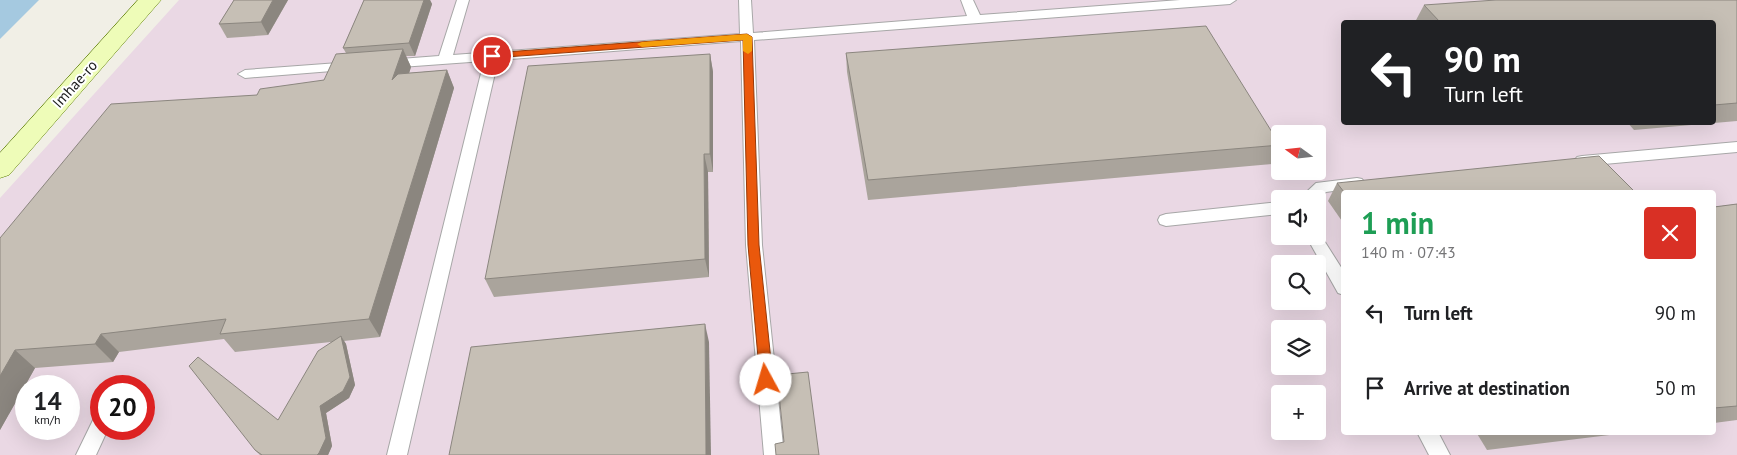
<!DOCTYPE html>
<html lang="en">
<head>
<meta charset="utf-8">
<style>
	body { margin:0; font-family:"PT Sans",sans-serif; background:#f6f6f6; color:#202124; height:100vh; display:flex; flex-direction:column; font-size:19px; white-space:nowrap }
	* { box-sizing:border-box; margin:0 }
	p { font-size:16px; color:#757577 }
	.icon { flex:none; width:28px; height:28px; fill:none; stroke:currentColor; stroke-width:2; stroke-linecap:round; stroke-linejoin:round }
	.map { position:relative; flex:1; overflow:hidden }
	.side { position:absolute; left:1341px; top:190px; width:375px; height:245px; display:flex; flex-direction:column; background:#fff; border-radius:5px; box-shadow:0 5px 20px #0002 }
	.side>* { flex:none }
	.guide { position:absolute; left:1341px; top:20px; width:375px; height:105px; border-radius:5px; box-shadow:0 5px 20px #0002; background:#202124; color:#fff; overflow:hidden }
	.needle { width:32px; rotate:285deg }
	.buttons { position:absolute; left:1271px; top:125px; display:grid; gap:10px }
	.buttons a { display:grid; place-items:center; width:55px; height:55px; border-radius:5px; background:#fff; box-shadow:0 5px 20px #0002; font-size:25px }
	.speed { position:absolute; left:15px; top:375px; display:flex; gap:10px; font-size:25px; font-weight:700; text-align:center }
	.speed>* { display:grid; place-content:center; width:65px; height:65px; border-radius:50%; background:#fff; box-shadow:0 5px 20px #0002; line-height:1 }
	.speed small { font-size:12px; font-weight:400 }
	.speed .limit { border:8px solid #d22; background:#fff; color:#111 }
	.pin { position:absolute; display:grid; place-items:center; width:42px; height:42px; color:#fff; margin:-21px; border:2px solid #fff; border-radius:50%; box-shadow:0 1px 5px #0007 }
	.me { position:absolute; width:55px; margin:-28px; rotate:354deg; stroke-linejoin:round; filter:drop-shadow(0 0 4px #0008) }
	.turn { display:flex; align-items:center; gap:18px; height:105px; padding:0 20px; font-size:22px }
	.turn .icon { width:65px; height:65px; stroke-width:2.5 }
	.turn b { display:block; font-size:35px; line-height:42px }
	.round { display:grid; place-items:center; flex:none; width:52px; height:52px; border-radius:5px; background:#f6f6f6 }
	.head { display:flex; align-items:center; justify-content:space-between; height:85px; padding:0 20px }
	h1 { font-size:30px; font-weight:700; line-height:38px; color:#1e9e55 }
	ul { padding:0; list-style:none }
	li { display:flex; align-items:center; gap:15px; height:75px; padding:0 20px }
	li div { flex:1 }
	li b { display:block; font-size:19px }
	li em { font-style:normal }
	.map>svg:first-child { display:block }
</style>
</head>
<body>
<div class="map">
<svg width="1737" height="455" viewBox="0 0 1737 455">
	<rect width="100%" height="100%" fill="#f1efe6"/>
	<path fill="#ead8e4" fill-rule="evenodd" d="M 179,0 L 1737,0 L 1737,455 L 0,455 L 0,198 ZM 1344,22 L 1714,22 L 1714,122 L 1344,122 ZM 1280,134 L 1318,134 L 1318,171 L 1280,171 ZM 1344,192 L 1714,192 L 1714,432 L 1344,432 ZM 1280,199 L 1318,199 L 1318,236 L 1280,236 ZM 1280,264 L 1318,264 L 1318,301 L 1280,301 ZM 1280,329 L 1318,329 L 1318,366 L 1280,366 ZM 26,386 L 69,386 L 69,429 L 26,429 ZM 101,386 L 144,386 L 144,429 L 101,429 ZM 1280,394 L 1318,394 L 1318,431 L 1280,431 Z"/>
	<polygon fill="#a5c9e0" points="0,0 39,0 0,39"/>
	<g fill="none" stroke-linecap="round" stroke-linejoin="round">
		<g stroke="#a7a7a7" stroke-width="2">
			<g id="lane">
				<polygon points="457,0 469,0 453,55 740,34 739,0 751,0 753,33 967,16 961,0 973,0 980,15 1180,0 1236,0 1230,4 754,40 762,245 784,455 764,455 746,245 741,41 498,60 407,455 387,455 484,61 387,68 380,64 387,60 439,56"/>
				<polygon points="352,62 359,66 357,69 245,78 238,74 245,70"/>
				<polygon points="1737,142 1737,152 1582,166 1577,165 1574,161 1577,157 1582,156"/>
				<polygon points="1357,178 1362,179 1365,183 1362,187 1326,192 1318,199 1299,199 1316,183"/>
				<polygon points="1280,202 1280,214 1166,226 1160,224 1158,220 1160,216 1166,214"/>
				<polygon points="1318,231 1344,272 1344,295 1338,293 1306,236 1318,236"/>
				<polygon points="101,416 101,429 108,429 96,455 76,455 94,418"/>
				<polygon points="1417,432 1438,432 1450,455 1429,455"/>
			</g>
		</g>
		<g stroke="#5c7e00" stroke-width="1">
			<polygon id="secondary" points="138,0 161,0 9,175 0,178 0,153"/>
		</g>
		<use href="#lane" fill="#fff" fill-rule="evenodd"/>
		<use href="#secondary" fill="#eefcb8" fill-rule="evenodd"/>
	</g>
	<g fill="#aaa49c">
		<polygon points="234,0 288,0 268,35 227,38 219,24"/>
		<polygon points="364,0 430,0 432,4 415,56 406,56 411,67 409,73 447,70 454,88 380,337 344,341 346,344 355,385 349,398 326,413 332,446 328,455 260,455 255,450 278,420 331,342 235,352 224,339 119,352 113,362 35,368 0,430 0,238 257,95 324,80 346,53 343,48"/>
		<polygon points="1737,0 1737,121 1634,130 1627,122 1714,122 1714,22 1415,22 1424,5"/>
		<polygon points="846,53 1280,145 1272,164 868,200 847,72"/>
		<polygon points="710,54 713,72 713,172 708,172 709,277 494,297 485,279"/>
		<polygon points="1337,183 1635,192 1344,192 1344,224 1328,201"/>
		<polygon points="1737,204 1737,420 1714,423 1714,207"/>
		<polygon points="1476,432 1634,432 1487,450"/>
	</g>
	<g fill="#8b867f">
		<polygon points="273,0 288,0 268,35 261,22"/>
		<polygon points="424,0 430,0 432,4 415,56 409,43"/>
		<polygon points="403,49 411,67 401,99 392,80"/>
		<polygon points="710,54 713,72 713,172 710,154"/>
		<polygon points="447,70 454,88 380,337 369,319"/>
		<polygon points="704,154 708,172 709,277 705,259"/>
		<polygon points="705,324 709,342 711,455 706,455"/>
		<polygon points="101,334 119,352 113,362 95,344"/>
		<polygon points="341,336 346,344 355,385 349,398 326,413 332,446 328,455 317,455 320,406"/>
		<polygon points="15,350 35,368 0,430 0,376"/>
	</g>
	<g fill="#c6bfb5" stroke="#8b867f">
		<polygon points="234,0 273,0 261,22 219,24"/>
		<polygon points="364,0 424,0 409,43 343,48"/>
		<polygon points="1496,0 1737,0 1737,103 1714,105 1714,22 1440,22 1424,5"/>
		<polygon points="1206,26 1280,145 868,180 846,53"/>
		<polygon points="403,49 392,80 398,74 447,70 369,319 220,334 226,319 101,334 95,344 15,350 0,376 0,238 111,104 257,95 260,89 324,80 336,54"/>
		<polygon points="710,54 710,154 704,154 705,259 485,279 528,66"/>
		<polygon points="1599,156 1635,192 1344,192 1337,183"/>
		<polygon points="1737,204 1737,406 1714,408 1714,207"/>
		<polygon points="705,324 706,455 449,455 471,347"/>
		<polygon points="341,336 350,377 343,391 320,406 326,438 319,453 317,455 262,455 255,450 189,366 198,357 278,420 318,351"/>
		<polygon points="808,372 819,455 776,455 775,444 784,442 777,375"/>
	</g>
	<polygon fill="#ea580c" stroke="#983908" points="747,34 752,37 759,245 773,380 766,386 760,380 748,245 743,40 492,58 487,56 492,53"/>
	<polygon fill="#f59e0b" points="747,34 752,37 752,51 748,54 743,51 743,40 642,47 637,44 642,42"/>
	<g text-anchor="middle" stroke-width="4" stroke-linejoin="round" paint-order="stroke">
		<g font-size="15" fill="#202020" stroke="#fff">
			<text transform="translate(75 84) rotate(-48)" y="5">Imhae-ro</text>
		</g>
	</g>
</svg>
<div class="buttons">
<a><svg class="needle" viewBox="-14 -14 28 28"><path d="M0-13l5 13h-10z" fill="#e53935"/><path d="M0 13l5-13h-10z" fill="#757577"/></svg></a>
<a><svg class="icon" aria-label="sound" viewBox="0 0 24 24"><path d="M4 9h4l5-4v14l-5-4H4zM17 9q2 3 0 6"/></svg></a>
<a><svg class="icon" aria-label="search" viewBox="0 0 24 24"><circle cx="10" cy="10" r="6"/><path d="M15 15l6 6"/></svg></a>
<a><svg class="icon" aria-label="layers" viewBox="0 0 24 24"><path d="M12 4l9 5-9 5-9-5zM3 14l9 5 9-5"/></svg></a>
<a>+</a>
</div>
<div class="speed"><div>14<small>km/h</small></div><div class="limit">20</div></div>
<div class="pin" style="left:492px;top:56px;background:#d93025"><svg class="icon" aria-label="arrive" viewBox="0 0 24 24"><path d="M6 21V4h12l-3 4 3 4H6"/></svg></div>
<svg class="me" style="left:766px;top:380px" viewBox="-20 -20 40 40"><circle r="19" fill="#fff"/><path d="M0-13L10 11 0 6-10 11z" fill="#ea580c"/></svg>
<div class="guide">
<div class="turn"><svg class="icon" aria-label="left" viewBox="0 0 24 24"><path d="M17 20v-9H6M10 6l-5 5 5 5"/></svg><div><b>90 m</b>Turn left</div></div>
</div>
<section class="side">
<div class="head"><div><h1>1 min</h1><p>140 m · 07:43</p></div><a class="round" style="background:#d93025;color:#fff"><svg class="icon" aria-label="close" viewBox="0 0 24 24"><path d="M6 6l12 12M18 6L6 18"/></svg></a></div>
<ul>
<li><svg class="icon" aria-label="left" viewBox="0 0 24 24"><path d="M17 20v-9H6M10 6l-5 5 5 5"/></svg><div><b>Turn left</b></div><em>90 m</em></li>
<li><svg class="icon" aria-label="arrive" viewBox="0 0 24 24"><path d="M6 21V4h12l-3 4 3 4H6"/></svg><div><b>Arrive at destination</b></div><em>50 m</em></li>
</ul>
</section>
</div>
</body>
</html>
